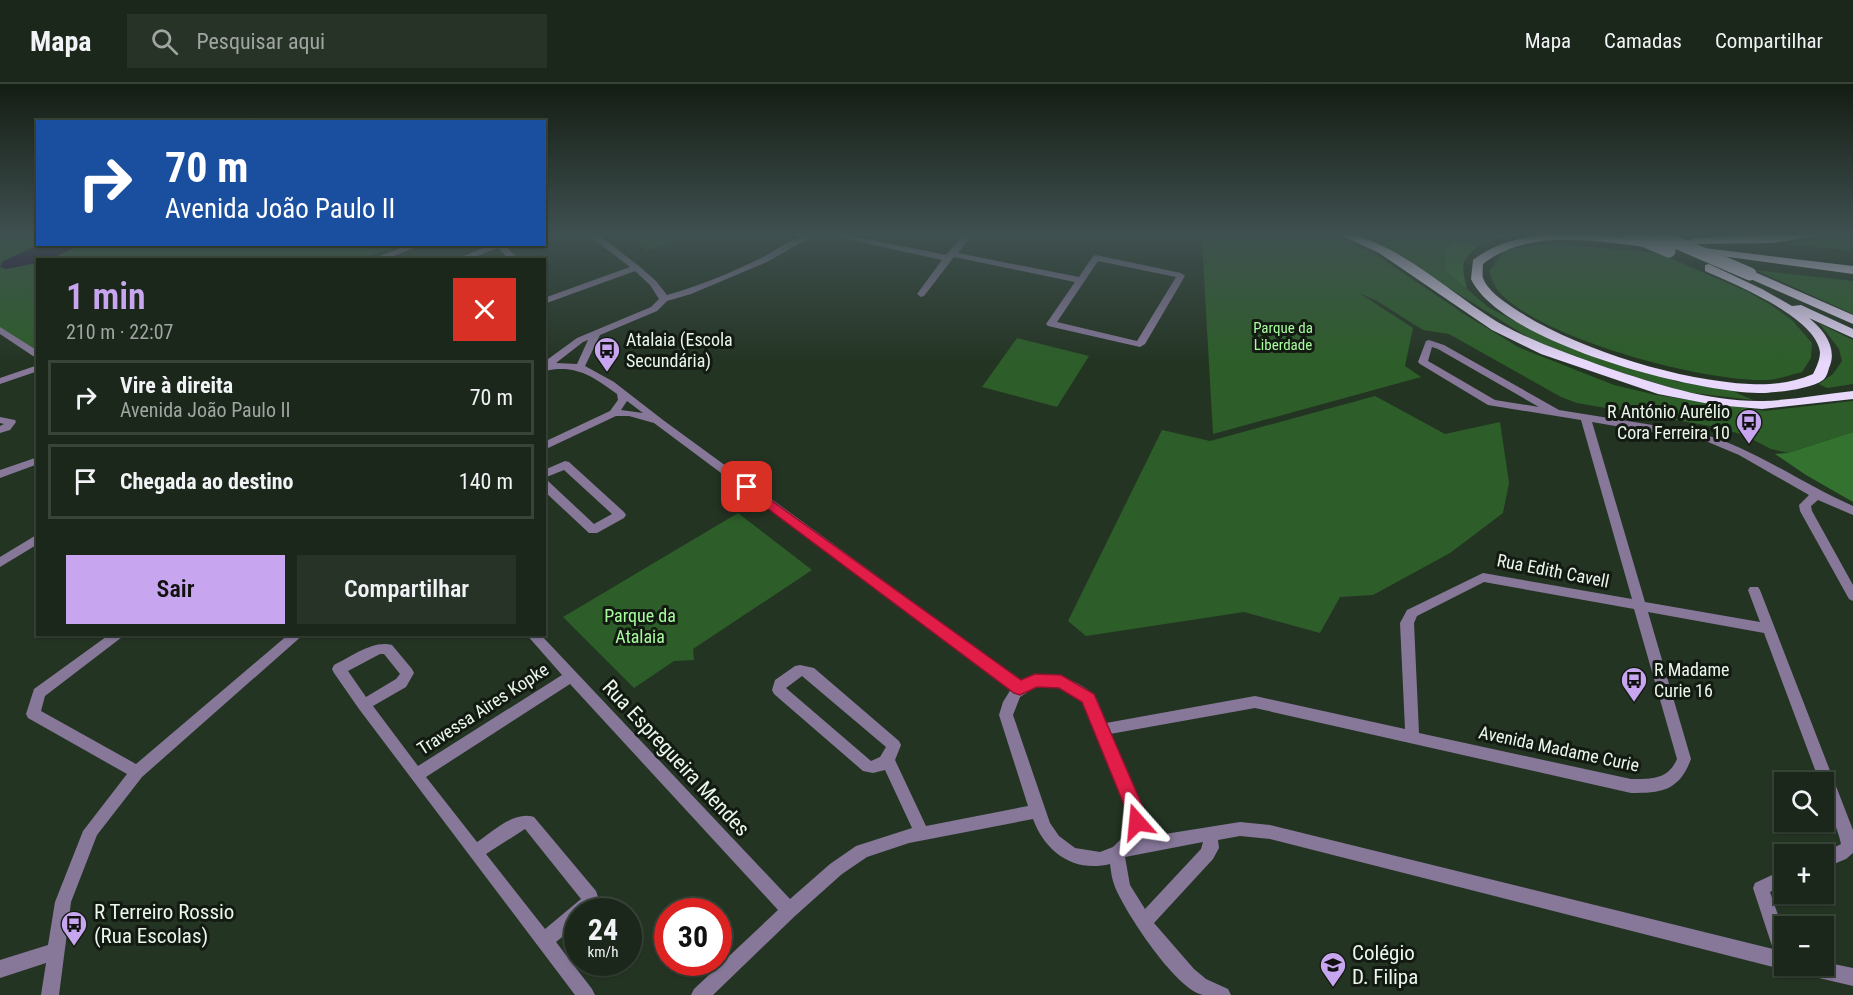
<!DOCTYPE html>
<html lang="pt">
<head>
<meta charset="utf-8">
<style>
	body { margin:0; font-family:"Roboto Condensed",sans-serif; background:#283327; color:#f1f3f6; height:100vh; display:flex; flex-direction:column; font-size:22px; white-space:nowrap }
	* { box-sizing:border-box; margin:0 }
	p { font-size:20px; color:#a0a5a2 }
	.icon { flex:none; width:33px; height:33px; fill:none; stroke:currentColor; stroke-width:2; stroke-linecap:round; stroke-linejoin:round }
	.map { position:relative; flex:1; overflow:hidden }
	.panel { position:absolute; left:36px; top:174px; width:510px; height:378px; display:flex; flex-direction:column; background:#1b271a; border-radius:0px; box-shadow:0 2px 4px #0004,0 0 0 2px #394439 }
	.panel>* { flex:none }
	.banner { position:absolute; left:36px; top:36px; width:510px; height:126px; border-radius:0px; box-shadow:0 2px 4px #0004,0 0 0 2px #394439; background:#1a4fa0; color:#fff; overflow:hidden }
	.buttons { position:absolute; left:1774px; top:688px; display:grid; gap:12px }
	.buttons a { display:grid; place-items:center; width:60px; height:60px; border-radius:0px; background:#1b271a; box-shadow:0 2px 4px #0004,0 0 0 2px #394439; font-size:30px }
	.speed { position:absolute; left:564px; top:814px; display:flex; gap:12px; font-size:30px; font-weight:700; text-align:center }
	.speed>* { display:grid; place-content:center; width:78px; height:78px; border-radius:50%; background:#1b271a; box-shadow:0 2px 4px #0004,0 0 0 2px #394439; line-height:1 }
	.speed small { font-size:15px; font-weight:400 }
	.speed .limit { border:9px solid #d22; background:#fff; color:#111 }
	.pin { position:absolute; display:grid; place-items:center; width:51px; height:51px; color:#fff; margin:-26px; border-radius:12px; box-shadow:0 3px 9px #0006 }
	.me { position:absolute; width:66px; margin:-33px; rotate:342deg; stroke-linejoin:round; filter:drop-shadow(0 0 4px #0008) }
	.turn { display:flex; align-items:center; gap:21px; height:126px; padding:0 30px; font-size:27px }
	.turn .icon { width:78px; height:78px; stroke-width:2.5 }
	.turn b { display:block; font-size:42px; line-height:51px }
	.round { display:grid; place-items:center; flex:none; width:63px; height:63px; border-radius:0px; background:#283327 }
	.head { display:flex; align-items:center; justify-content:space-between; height:102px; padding:0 30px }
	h1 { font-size:36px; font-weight:600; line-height:45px; color:#c7a6ef }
	.button { display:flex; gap:12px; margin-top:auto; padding:12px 30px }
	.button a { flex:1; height:69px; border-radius:0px; background:#c7a6ef; color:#111; font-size:24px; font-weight:600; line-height:69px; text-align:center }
	.button a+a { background:#283327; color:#f1f3f6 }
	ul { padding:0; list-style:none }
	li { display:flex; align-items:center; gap:18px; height:75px; margin:0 12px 9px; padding:0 18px; border:3px solid #394439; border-radius:0px }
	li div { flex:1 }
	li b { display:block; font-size:22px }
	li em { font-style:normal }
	header { display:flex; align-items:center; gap:36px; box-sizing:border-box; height:84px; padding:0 30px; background:#1b271a; border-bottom:2px solid #394439 }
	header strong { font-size:28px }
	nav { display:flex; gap:33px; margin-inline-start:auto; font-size:21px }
	.search { width:420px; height:54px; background:#283327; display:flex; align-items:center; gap:15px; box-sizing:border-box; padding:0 21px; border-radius:0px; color:#a0a5a2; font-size:22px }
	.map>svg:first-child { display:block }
</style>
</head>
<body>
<header>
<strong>Mapa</strong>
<div class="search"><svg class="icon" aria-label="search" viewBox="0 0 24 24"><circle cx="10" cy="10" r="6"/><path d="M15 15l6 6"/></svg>Pesquisar aqui</div>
<nav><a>Mapa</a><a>Camadas</a><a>Compartilhar</a></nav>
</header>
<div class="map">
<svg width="1853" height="911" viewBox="0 0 1853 911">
	<rect width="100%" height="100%" fill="#243423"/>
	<g fill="#2d5e29">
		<polygon points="0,150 37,150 38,160 402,161 355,176 38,176 37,271 0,246"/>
		<polygon points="627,150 699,150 647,167"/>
		<polygon points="1166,150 1331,150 1372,168 1467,232 1520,264 1614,301 1656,311 1765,327 1853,317 1853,348 1788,369 1771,365 1744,351 1716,343 1577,319 1561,313 1449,250 1423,246 1377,217 1359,209 1413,244 1405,282 1421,293 1213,350 1202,158"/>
		<polygon points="1354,150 1515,150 1480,161 1454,160 1445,186 1488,223 1530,245 1621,281 1679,298 1730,306 1753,316 1685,308 1607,284 1534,257 1441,199"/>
		<polygon points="1823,150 1853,150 1853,167 1788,160"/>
		<path d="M 1557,160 L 1659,169 L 1746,207 L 1771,221 L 1792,236 L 1812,259 L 1811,274 L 1802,288 C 1790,291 1777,296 1766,296 C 1704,298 1534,254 1496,204 C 1493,199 1491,192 1489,187 L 1504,167 L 1531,161 Z"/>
		<polygon points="1755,186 1853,197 1853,230 1769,192"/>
		<polygon points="1820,240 1853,256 1853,300 1827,304 1819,300 1833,290 1842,277 1839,265"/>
		<polygon points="1017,254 1089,272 1057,323 982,303"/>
		<polygon points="1375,312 1445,350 1500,338 1509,399 1503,429 1450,469 1373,511 1340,513 1320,549 1244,528 1086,552 1068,537 1162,346 1210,357"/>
		<polygon points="738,429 812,486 693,565 694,576 674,577 634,604 563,533"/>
	</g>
	<g fill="#34722f">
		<path d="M 1454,160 L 1480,161 C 1460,177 1461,180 1467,205 L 1445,186 L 1446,167 Z"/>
		<polygon points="1853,348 1853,418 1806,391 1775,370 1788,369"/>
	</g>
	<polygon fill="#23053b" points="38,161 79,161 51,175 38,176 37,179 6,185 0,183 3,177"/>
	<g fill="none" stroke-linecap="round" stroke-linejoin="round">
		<polygon fill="#87789a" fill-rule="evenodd" points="0,243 38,267 38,273 33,272 0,250"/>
		<g fill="#87789a" fill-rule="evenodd">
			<path d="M 587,150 L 597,150 L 639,182 L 656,197 L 667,211 C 699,202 731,189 761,174 C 779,165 796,150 816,150 L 767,178 L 691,210 L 667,217 L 657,227 L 600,251 L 585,282 L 614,298 L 663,336 L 1021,597 C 1043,585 1073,593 1092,609 C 1099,615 1102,631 1106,639 L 1255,612 L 1405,645 L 1400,539 L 1407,526 L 1483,489 L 1632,515 L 1581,336 L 1488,321 L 1420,280 L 1418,278 L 1426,257 L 1429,256 L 1444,261 L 1559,326 L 1696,348 C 1753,363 1800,399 1853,422 L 1853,431 L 1818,416 L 1811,422 L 1812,427 L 1853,501 L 1853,517 L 1849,515 L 1800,427 L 1799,421 L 1809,411 L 1739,371 L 1708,358 L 1592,338 L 1645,518 L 1760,538 L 1748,506 L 1750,503 L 1758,503 L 1760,506 L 1853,746 L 1853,769 L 1846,775 L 1824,784 L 1824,771 L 1820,771 L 1841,760 C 1837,739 1824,721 1824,699 L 1820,699 L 1764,549 L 1648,528 L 1691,675 C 1679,707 1662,709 1631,709 L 1255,624 L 1110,650 L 1144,728 L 1144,740 L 1140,754 L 1240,738 L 1270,741 L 1773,865 L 1753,804 L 1755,799 L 1785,785 L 1785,801 L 1770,808 L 1785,851 L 1785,882 L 1791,883 L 1785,886 L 1270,755 L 1240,752 L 1218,756 L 1219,764 L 1213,775 L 1154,839 L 1194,885 L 1206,895 L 1228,905 L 1231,911 C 1222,911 1211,911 1203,911 C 1176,906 1125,828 1115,803 C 1112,796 1111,788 1110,780 C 1074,789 1045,768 1033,735 L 909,759 L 867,773 L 842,790 L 795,832 L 713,911 L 691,911 L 694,905 L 778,826 L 570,600 L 426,693 L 477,758 C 492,748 515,726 534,733 L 596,807 L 598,813 L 591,828 L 578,828 L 578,840 L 556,858 L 592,905 L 595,911 L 575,911 L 359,625 L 334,589 L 332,585 L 334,581 C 351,573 373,556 392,561 L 412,585 L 414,589 L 406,603 L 373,622 L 418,682 L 562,591 L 526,550 L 540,550 L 790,815 L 830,780 L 856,762 L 912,744 L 885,686 L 873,689 L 863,687 L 774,610 L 772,606 L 775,596 L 795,582 L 800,581 L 814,584 L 899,657 L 901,661 L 895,676 L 926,742 L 1028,722 L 999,631 L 1003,618 L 1011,605 L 654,339 L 629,332 L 616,332 L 544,366 L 544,358 L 610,327 L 618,316 L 617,310 C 592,292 576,280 544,287 L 544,278 L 577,254 L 651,223 L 659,215 L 650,201 L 635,187 L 544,220 L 544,214 L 630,183 ZM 588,256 L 577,280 L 556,279 L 583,258 ZM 1432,263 L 1438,265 L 1539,323 L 1495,316 L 1428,277 ZM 627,317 L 643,329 L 621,326 ZM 1484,498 L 1634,525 L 1677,675 C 1668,696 1651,695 1631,695 L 1419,649 L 1414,539 L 1417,532 ZM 380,570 L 384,570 L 400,590 L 396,595 L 366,613 L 348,587 ZM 802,592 L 886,663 L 880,673 L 871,677 L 786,604 ZM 1037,602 L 1058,603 L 1083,618 L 1128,728 L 1126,750 L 1113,763 L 1100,768 L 1075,764 L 1059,752 L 1050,739 L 1013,631 L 1020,613 ZM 525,745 L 581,815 L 545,845 L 486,770 ZM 1203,758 L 1201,765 L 1145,825 L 1130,801 L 1125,773 Z"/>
			<path d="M 824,150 L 841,150 L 946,171 L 964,150 L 973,150 L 958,169 L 1079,193 L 1093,172 L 1096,171 L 1181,189 L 1185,192 L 1145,260 L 1140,263 L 1048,242 L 1046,240 L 1075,198 L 954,173 L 924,212 L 921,213 L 917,210 L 942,176 ZM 1098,177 L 1176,193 L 1137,257 L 1057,238 Z"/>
			<polygon points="410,160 424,160 384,176 370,176"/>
			<polygon points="493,160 503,160 520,176 510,176 498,164 467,176 454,176"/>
			<polygon points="38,281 38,287 0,300 0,294"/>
			<polygon points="0,333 15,336 16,338 10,346 0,349 0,342 4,340 0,339"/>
			<polygon points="38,373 38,380 0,394 0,386"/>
			<polygon points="565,377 569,378 624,428 626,431 624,434 597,449 589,449 544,407 544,396 548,397 594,440 612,430 564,386 544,394 544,386"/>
			<polygon points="38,450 38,460 0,483 0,473"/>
			<polygon points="110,550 126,550 45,612 41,627 136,680 289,550 304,550 142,693 97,751 71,818 59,911 41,911 46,879 0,894 0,876 48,861 55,818 83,747 127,690 28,634 26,630 34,605"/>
			<polygon points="1824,878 1853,884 1853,902 1806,891 1800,888 1797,882 1824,882"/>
		</g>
		<g fill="#e8d8fc" fill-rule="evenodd">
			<path d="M 1338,150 C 1391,150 1456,215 1503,241 C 1536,259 1572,271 1608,284 C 1657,300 1709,318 1763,317 C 1793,316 1823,310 1853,307 L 1853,315 L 1762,325 L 1715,321 L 1658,310 L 1541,270 L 1492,246 L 1379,169 Z"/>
			<path d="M 1561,150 L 1594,150 L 1653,158 L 1659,161 L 1653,164 C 1599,158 1529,143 1483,180 C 1483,184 1482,190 1483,194 C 1487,206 1502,216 1512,223 C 1573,264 1676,296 1750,300 C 1772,301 1792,299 1813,290 C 1816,284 1820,276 1820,268 C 1816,233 1734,200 1705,187 L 1705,181 L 1709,180 L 1762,205 L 1792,222 L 1801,221 L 1853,245 L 1853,254 L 1809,234 C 1824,246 1838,264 1829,284 C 1828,288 1826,294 1823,296 C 1811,305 1779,308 1765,309 C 1698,310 1501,259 1471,195 L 1473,176 C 1499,156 1528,152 1561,150 Z"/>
			<polygon points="1787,150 1815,150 1810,153 1773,159 1695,160 1689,157 1695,154"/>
			<polygon points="1696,163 1853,182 1853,190 1692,168 1690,166"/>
			<polygon points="1750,186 1853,231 1853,240 1746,193 1744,190"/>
		</g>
		<g stroke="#e8d8fc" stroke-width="13">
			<polyline points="1628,150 1669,167"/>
			<polyline points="1657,150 1750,190"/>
		</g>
	</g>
	<linearGradient id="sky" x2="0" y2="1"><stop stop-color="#141d13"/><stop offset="0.54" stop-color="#3f5050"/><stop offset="1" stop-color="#3f5050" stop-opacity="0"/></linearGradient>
	<rect width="1853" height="278" fill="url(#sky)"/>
	<polygon fill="#e11d48" stroke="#92132f" stroke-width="1.5" points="747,399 1021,596 1035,590 1061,591 1094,610 1145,728 1146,738 1143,744 1137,746 1131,744 1127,728 1082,618 1059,604 1037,603 1020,611 1014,609 743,406 741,403"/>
	<defs>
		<g id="bus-pin" transform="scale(1.35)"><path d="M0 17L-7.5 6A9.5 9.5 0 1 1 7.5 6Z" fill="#c7a6ef" stroke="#131a12"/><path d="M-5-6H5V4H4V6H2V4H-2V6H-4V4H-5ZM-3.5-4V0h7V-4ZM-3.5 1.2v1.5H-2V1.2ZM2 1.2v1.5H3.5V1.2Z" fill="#111"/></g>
		<g id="school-pin" transform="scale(1.35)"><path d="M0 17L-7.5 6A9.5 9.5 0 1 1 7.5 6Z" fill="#c7a6ef" stroke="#131a12"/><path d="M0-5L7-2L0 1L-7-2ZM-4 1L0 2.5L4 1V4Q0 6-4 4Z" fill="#111"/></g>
	</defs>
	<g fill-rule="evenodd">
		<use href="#bus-pin" x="607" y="266"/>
		<use href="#bus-pin" x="1749" y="338"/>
		<use href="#bus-pin" x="1634" y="596"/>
		<use href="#bus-pin" x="74" y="840"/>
		<use href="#school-pin" x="1333" y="881"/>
	</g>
	<g text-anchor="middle" stroke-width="6" stroke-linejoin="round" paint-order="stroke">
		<g font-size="15" fill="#a7fc9e" stroke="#131a12">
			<text x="1283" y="249">Parque da<tspan x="1283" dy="17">Liberdade</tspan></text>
		</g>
		<g font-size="18" fill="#ecf7eb" stroke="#131a12" text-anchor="start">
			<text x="626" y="262">Atalaia (Escola<tspan x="626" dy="21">Secundária)</tspan></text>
			<text x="1730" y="334" text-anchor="end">R António Aurélio<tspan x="1730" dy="21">Cora Ferreira 10</tspan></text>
			<text x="1654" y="592">R Madame<tspan x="1654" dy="21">Curie 16</tspan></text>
		</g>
		<g font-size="18" fill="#ecf7eb" stroke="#131a12">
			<text transform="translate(1553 487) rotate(11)" y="6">Rua Edith Cavell</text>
			<text transform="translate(483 625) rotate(-33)" y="6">Travessa Aires Kopke</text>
			<text transform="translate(1559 665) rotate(12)" y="6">Avenida Madame Curie</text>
		</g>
		<g font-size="18" fill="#a7fc9e" stroke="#131a12">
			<text x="640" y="538">Parque da<tspan x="640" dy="21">Atalaia</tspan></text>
		</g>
		<g font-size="21" fill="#ecf7eb" stroke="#131a12">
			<text transform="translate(676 674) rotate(47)" y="7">Rua Espregueira Mendes</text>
		</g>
		<g font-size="21" fill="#ecf7eb" stroke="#131a12" text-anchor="start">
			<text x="94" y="835">R Terreiro Rossio<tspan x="94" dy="24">(Rua Escolas)</tspan></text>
			<text x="1352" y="876">Colégio<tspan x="1352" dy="24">D. Filipa</tspan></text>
		</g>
	</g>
</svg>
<div class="buttons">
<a><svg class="icon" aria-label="search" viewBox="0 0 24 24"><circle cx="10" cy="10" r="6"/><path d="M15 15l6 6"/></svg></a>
<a>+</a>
<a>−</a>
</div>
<div class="speed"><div>24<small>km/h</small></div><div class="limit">30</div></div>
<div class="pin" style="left:747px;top:403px;background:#d93025"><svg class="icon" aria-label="arrive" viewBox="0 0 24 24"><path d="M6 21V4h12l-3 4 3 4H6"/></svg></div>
<svg class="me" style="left:1137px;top:738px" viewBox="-20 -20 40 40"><path d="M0-17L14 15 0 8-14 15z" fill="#e11d48" stroke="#fff" stroke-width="4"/></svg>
<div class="banner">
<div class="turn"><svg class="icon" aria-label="right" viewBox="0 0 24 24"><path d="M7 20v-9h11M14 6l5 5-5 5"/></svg><div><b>70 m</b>Avenida João Paulo II</div></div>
</div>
<section class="panel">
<div class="head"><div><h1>1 min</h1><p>210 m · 22:07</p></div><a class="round" style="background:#d93025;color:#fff"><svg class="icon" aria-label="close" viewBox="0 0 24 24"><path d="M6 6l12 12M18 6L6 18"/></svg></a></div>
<ul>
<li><svg class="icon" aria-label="right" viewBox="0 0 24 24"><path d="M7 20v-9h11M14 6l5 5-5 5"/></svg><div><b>Vire à direita</b><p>Avenida João Paulo II</p></div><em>70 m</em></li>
<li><svg class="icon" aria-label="arrive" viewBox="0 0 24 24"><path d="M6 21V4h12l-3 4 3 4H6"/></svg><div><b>Chegada ao destino</b></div><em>140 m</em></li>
</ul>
<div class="button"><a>Sair</a><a>Compartilhar</a></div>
</section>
</div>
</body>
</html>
